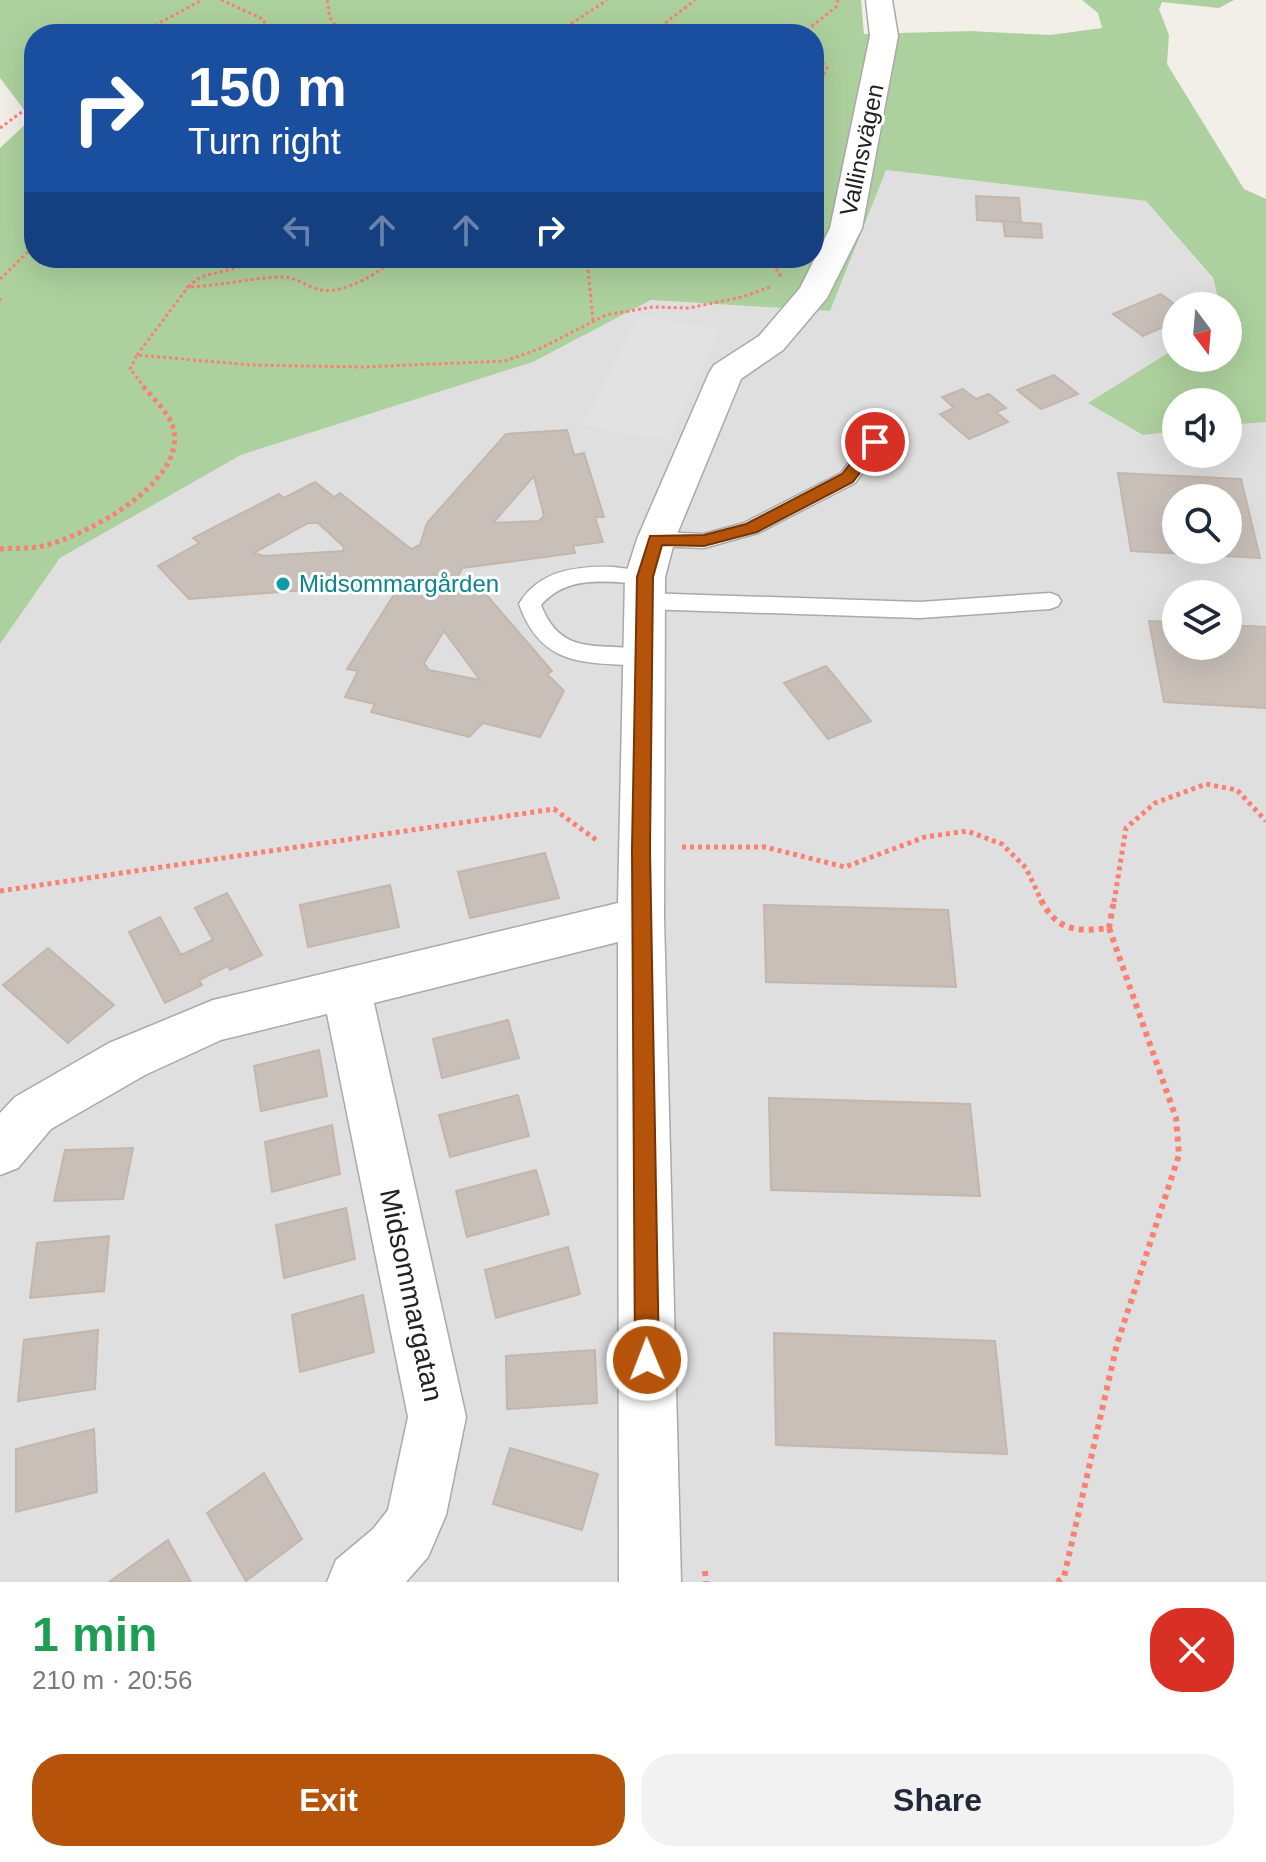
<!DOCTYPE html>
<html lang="en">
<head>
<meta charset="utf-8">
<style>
	body { margin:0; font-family:Helvetica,sans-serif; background:#f2f2f3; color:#1f2937; height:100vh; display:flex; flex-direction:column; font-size:30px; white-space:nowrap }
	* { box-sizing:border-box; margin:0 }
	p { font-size:26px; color:#747a83 }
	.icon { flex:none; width:44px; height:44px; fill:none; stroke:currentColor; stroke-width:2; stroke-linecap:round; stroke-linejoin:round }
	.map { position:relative; height:1582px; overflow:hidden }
	.side { display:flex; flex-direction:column; background:#fff; flex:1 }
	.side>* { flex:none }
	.banner { position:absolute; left:24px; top:24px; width:800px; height:244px; border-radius:32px; box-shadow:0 8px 32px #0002; background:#1a4fa0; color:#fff; overflow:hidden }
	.needle { width:52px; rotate:164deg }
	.tools { position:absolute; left:1162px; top:292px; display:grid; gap:16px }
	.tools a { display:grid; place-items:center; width:80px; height:80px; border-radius:50%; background:#fff; box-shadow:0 8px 32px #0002; font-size:40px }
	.pin { position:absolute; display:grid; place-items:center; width:68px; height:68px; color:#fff; margin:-34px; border:4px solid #fff; border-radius:50%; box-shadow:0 2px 8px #0007 }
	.me { position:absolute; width:88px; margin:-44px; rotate:359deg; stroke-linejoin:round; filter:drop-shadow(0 0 6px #0008) }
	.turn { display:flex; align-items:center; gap:28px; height:168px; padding:0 32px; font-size:36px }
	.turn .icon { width:104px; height:104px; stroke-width:2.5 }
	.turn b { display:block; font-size:56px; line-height:68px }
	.lanes { display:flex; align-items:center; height:76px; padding:0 32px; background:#0003; justify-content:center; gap:40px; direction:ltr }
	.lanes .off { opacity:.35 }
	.round { display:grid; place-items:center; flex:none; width:84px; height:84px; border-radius:32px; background:#f2f2f3 }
	.overview { display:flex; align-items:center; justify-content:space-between; height:136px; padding:0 32px }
	h1 { font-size:48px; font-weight:700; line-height:60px; color:#1e9e55 }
	.action { display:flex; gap:16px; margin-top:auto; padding:16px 32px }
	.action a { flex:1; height:92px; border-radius:32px; background:#b45309; color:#fff; font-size:32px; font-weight:700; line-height:92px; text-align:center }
	.action a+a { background:#f2f2f3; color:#1f2937 }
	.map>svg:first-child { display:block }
</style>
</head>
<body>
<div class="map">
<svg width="1266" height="1582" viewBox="0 0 1266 1582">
	<rect width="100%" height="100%" fill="#f2efe9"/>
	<path fill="#e0dfdf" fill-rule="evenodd" d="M 885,170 L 1146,201 L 1213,279 L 1220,306 L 1176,306 L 1176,348 L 1143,434 L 1176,431 L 1176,454 L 1228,454 L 1228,425 L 1266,422 L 1266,1582 L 0,1582 L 0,644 L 60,558 L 241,455 L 533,362 L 651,300 L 830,311 ZM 1176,498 L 1228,498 L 1228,550 L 1176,550 ZM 1176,594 L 1228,594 L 1228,646 L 1176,646 Z"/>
	<path fill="#add19e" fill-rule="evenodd" d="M 0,0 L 861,0 L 864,34 L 971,31 L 1050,35 L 1102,28 L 1098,13 L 1082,0 L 1234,0 L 1219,8 L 1162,2 L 1159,9 L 1169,35 L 1167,64 L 1244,189 L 1266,199 L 1266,422 L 1228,425 L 1228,402 L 1176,402 L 1176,431 L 1143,435 L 1088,403 L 1176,348 L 1176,358 L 1228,358 L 1228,306 L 1220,306 L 1213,278 L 1146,201 L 886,170 L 830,311 L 651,300 L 533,362 L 241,455 L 60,558 L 0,644 L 0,148 L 31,119 L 0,78 ZM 34,34 L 814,34 L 814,258 L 34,258 Z"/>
	<polygon fill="#e2e2e2" points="638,316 719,330 669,441 583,425"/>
	<g fill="#c7bfb8" stroke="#c4b6ab" stroke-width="2" fill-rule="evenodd">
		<polygon points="976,196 1019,198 1021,223 977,220"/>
		<polygon points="1003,221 1041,224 1042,238 1005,236"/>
		<polygon points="1161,294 1177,306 1176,321 1143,336 1113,314"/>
		<polygon points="1054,375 1078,394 1041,409 1017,390"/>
		<polygon points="963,389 976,399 989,394 1006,408 996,412 1008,422 969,439 940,414 954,408 942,397"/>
		<path d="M 567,430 L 574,455 L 584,453 L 604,517 L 595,517 L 603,542 L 573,546 L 575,553 L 462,568 L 458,577 L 450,581 L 459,592 L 478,585 L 552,671 L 547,674 L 564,691 L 540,737 L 483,723 L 469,737 L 371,712 L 375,704 L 345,697 L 358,671 L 347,669 L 400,585 L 396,583 L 189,599 L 158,566 L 199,543 L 193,538 L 279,494 L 284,498 L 315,482 L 334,497 L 340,493 L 411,549 L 420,545 L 427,523 L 506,434 ZM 534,476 L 544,516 L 539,521 L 493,523 ZM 308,523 L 318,523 L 344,547 L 343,551 L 264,556 L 254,553 ZM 444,631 L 480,680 L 429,670 L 424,663 Z"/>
		<path d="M 1118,473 L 1241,479 L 1260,558 L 1131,551 ZM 1176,498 L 1228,498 L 1228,550 L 1176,550 Z"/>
		<polygon points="1149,621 1176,622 1176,646 1228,646 1228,625 1266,627 1266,708 1164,702"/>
		<polygon points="826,666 871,721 828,739 784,683"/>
		<polygon points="545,853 559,898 470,918 458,872"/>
		<polygon points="390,885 399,927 308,947 300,905"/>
		<polygon points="227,893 262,955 230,970 228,966 199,980 202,985 165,1003 129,932 160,917 181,955 213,940 195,908"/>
		<polygon points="764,905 948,910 956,987 766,982"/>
		<polygon points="48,948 114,1005 68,1043 3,985"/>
		<polygon points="508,1020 519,1058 442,1078 433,1039"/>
		<polygon points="319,1050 327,1096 261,1111 254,1066"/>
		<polygon points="518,1095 529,1136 450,1157 439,1115"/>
		<polygon points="769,1098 970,1104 980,1196 771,1190"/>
		<polygon points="332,1125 340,1174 272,1192 265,1142"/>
		<polygon points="133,1148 123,1199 54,1201 65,1150"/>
		<polygon points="536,1170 549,1214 467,1237 456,1191"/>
		<polygon points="346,1208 355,1259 284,1278 276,1225"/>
		<polygon points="109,1236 104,1291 30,1298 37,1243"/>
		<polygon points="568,1247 580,1294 496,1318 485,1270"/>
		<polygon points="363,1295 374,1352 300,1372 292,1315"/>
		<polygon points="98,1330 95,1389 18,1401 24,1340"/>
		<polygon points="774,1333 995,1341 1007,1454 776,1445"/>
		<polygon points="595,1350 597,1403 507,1409 506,1356"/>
		<polygon points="94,1429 97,1492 16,1512 16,1449"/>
		<polygon points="510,1448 598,1474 582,1530 493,1504"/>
		<polygon points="264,1473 302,1539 246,1581 207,1513"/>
		<polygon points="168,1540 191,1582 109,1582"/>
	</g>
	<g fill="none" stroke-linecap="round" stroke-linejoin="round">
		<g stroke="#a9a9a9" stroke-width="3">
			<g id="service">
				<polygon points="875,436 885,442 855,483 758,533 704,548 656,546 649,544 646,539 649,534 656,532 704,534 744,523 841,473 868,438"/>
				<path d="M 613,567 L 653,572 L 656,577 L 653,582 L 645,584 C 608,582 568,574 541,605 C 563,662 606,639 651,652 L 654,658 L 651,664 L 643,666 C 585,662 542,668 519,604 C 539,570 577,566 613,567 Z"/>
				<polygon points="643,593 920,602 1050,593 1058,596 1061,601 1058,606 1050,609 920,618 643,609 635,606 632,601 635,596"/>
			</g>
		</g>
		<g stroke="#a9a9a9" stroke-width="3">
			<polygon id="minor" points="866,0 892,0 898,36 862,228 827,298 783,350 741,379 675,539 665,577 664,917 681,1582 619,1582 618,942 374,1003 466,1417 446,1515 428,1557 406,1582 327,1582 336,1560 373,1529 388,1510 408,1417 327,1014 221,1040 145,1075 51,1129 18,1168 0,1175 0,1113 15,1097 109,1043 213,1000 618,903 625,577 637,539 709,373 714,365 759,336 800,288 830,228 870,36"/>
		</g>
		<g stroke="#fa8072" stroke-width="3" stroke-dasharray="3 3" stroke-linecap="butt">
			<polyline points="221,0 263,19 269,34"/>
			<polyline points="327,0 330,18 341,33 416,31 441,34"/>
			<polyline points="139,34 202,0"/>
			<polyline points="556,34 607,0"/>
			<polyline points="651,34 695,0"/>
			<polyline points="802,34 836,7 838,0"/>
			<polyline points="814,54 827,67 822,81 814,87"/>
			<polyline points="0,128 34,103"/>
			<polyline points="814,145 820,151 814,165"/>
			<path d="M 275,258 L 200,277 L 188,287 C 219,286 250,278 281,277 C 295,276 308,288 322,290 C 343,294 381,273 394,258"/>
			<polyline points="587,258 593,321"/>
			<polyline points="770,258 781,277"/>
			<polyline points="0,279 34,246"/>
			<polyline points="0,298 0,304"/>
			<polyline points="137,355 188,287"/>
			<polyline points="145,388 130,369 137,355 251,365 361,367 505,361 541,348 606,315 653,307 689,308 742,297 770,287"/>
		</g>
		<g stroke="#fa8072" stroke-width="5" stroke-dasharray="4 4" stroke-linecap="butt">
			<path d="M 0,549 C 14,548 29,549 43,546 C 86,536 183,484 174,432 C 172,415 153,399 143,386"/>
			<polyline points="682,847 765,847 845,867 925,837 967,831 1002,844 1026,868 1042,902"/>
			<polyline points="0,891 554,809 599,842"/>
			<polyline points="1114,902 1126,828 1155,803 1206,784 1237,790 1266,821"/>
		</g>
		<g stroke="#fa8072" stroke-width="6" stroke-dasharray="5 5" stroke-linecap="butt">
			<path d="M 1041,900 C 1057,931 1077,932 1109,928 L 1114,900"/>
			<polyline points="705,1571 706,1582"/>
			<polyline points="1057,1582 1064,1577 1117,1344 1179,1155 1176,1118 1109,928"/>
		</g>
		<use href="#service" fill="#fff" fill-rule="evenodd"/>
		<use href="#minor" fill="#fff" fill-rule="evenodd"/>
	</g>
	<polygon fill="#b45309" stroke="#753606" stroke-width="2" points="875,437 883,442 853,482 757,532 704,546 662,545 653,577 650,849 659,1360 655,1369 647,1372 639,1369 635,1360 632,849 637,577 650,536 704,535 746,524 842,474 870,438"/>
	<circle fill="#0f9aa8" stroke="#fff" stroke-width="3" cx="283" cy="584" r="8"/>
	<g text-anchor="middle" stroke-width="6" stroke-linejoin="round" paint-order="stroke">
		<g font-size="24" fill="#222" stroke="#fff">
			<text transform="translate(862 150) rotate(-78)" y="8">Vallinsvägen</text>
		</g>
		<g font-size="24" fill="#0d838f" stroke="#fff" text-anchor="start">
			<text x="299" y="592">Midsommargården</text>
		</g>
		<g font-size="28" fill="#222" stroke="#fff">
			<text transform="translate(412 1295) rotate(78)" y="10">Midsommargatan</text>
		</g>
	</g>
</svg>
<div class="tools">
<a><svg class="needle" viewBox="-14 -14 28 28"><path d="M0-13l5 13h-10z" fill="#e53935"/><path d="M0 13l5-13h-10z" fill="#747a83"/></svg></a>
<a><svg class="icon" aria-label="sound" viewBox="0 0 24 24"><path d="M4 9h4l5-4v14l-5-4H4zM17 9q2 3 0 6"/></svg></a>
<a><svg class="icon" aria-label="search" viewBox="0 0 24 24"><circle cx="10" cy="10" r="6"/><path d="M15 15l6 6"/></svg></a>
<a><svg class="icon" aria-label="layers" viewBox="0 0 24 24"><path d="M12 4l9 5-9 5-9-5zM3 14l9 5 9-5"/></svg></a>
</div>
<div class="pin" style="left:875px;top:442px;background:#d93025"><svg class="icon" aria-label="arrive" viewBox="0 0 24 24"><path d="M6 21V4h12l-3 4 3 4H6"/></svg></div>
<svg class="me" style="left:647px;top:1360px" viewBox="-20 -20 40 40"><circle r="17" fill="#b45309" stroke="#fff" stroke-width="3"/><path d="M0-11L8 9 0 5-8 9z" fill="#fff"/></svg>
<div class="banner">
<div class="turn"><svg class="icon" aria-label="right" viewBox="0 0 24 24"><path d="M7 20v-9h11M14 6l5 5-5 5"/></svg><div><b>150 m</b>Turn right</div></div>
<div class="lanes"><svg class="icon off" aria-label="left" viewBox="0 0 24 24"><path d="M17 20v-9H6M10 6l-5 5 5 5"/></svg><svg class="icon off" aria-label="ahead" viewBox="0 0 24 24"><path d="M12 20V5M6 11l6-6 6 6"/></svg><svg class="icon off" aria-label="ahead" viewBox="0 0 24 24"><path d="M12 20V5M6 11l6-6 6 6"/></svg><svg class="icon" aria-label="right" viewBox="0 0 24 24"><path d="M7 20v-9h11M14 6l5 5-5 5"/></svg></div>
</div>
</div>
<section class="side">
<div class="overview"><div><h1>1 min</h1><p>210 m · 20:56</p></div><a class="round" style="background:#d93025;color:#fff"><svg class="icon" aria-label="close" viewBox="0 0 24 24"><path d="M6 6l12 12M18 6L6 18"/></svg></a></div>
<div class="action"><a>Exit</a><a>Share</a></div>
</section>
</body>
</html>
